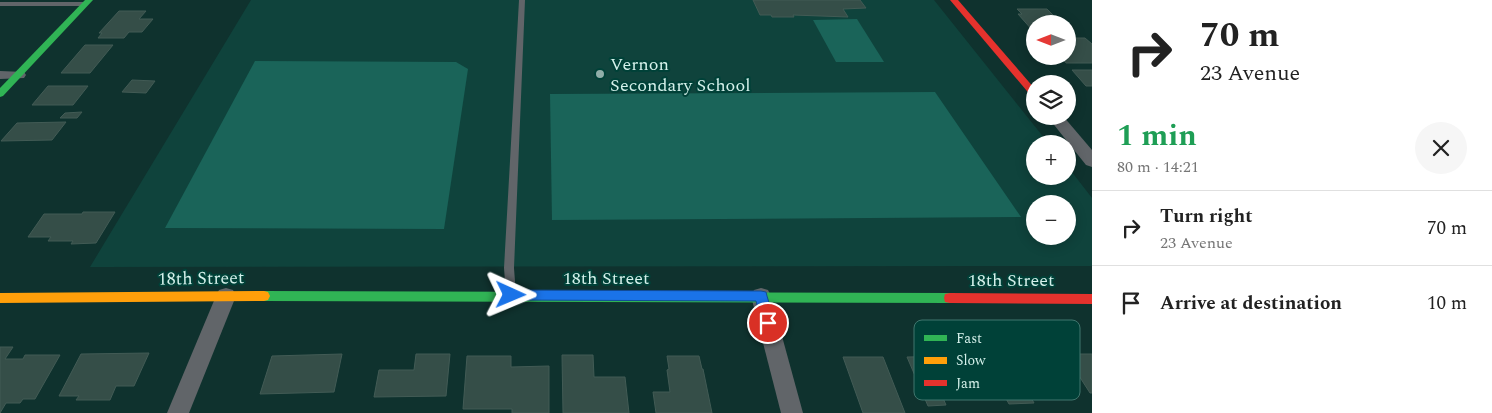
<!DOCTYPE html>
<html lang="en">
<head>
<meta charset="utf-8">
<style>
	body { margin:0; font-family:Spectral,serif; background:#f6f6f6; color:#222; height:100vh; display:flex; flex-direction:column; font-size:19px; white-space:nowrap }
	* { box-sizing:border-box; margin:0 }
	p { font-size:16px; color:#767676 }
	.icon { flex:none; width:28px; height:28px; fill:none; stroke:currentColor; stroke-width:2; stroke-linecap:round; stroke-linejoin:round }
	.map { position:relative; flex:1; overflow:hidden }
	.panel { display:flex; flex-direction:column; background:#fff; width:400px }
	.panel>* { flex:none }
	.banner { background:#fff; color:#222; overflow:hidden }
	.needle { width:32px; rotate:270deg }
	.buttons { position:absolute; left:1026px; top:15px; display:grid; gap:10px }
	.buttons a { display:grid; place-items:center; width:50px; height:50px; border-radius:50%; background:#fff; box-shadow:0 2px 12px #0003; font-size:25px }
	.pin { position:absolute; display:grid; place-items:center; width:42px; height:42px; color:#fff; margin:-21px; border:2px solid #fff; border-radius:50%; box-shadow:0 1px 5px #0007 }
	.me { position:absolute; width:55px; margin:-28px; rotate:91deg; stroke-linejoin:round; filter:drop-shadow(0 0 4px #0008) }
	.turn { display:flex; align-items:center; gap:18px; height:105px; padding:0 25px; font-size:22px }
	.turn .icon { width:65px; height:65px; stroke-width:2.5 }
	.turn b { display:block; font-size:35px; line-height:42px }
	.round { display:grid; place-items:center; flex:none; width:52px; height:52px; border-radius:26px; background:#f6f6f6 }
	.head { display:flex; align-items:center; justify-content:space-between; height:85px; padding:0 25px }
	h1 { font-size:30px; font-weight:700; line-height:38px; color:#1e9e55 }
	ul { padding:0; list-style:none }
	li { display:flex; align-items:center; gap:15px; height:75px; padding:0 25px; border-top:1px solid #e0e0e0 }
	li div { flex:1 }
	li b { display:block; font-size:19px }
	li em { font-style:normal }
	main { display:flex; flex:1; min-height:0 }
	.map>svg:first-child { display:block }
</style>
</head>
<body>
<main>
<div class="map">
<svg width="1092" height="413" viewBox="0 0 1092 413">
	<rect width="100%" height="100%" fill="#0f322e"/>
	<path fill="#0f433c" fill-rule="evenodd" d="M 251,0 L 934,0 L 1049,144 L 1035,144 L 1035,176 L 1068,176 L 1068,167 L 1092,198 L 1092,266 L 90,267 ZM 1035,204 L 1068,204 L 1068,236 L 1035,236 Z"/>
	<g fill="#1a6459">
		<polygon points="857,19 884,62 836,62 813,20"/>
		<polygon points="255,61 456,62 468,69 444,229 165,228"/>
		<polygon points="935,92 1021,217 552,220 550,94"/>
	</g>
	<g fill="#354e48" stroke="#425b55">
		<polygon points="753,0 860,0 866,8 843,9 848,17 793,15 794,17 772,17 771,15 760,15"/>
		<polygon points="1017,9 1047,9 1057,19 1051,19 1055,24 1035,24 1035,31 1033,31 1018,14 1022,14"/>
		<polygon points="119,11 146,11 139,19 153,19 142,32 129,32 124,38 98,38 102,33 99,33"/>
		<polygon points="1068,38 1085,38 1092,44 1092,63 1066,63 1060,56 1068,56"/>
		<polygon points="85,45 113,45 90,73 61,73"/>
		<polygon points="1072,70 1092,70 1092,86 1086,86"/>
		<polygon points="132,80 155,81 146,93 122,92"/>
		<polygon points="48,86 88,86 73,105 32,105"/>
		<polygon points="82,112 77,118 60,118 65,113"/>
		<polygon points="66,122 52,140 1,141 17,123"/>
		<polygon points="83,212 115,212 96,243 71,244 73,241 48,241 51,237 28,237 44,214 82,214"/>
		<polygon points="0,347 13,347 5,359 23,359 25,355 60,355 35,399 23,399 20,403 6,403 0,413"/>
		<polygon points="1018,347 1022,353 1046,353 1069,390 1027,391 1034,403 1009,404 982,355 1006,354 1002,348"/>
		<polygon points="149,353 134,386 116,386 110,400 76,400 79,396 59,396 81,354"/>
		<polygon points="342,354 334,392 260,394 272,356"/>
		<polygon points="416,354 450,354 446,396 374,397 379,370 414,370"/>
		<polygon points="1065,354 1092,354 1092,393 1090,393"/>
		<polygon points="562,355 593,355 594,377 625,377 629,413 563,413"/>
		<polygon points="467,356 511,356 511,367 549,366 549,413 512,413 512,409 463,409"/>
		<polygon points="667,356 699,356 702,369 703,369 712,413 656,413 653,392 670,392 667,370 669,369"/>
		<polygon points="962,356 980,391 940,391 946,405 928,406 907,357"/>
		<polygon points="843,357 883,357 905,413 863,413"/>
	</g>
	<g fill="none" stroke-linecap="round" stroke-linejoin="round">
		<g fill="#616569" fill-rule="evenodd">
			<polygon points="519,0 525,0 514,268 516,295 514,298 511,299 508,298 506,295 504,268"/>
			<polygon points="0,2 85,2 88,4 85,6 0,6"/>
		</g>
		<g fill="#616569" fill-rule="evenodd">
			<polygon points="0,71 24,72 26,75 24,78 0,79"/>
			<polygon points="1047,116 1063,116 1092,150 1092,167 1086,165"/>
			<polygon points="226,288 233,290 236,296 189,413 167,413 216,296 219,290"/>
			<polygon points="761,288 768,290 771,296 803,413 781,413 751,296 754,290"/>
		</g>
		<g fill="#30b455" fill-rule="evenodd">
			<polygon points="85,0 93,0 3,96 0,97 0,88"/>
			<polygon points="264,291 950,293 955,294 956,298 955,302 950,303 264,301 260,300 258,296 260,292"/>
		</g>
		<polygon fill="#ff9f0a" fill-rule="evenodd" points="264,291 268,292 270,296 268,300 264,301 0,303 0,293"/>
		<g fill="#e5322d" fill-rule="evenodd">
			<polygon points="950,0 958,0 1035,89 1035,98 1032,97"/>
			<polygon points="950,293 1092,294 1092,304 950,303 945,302 944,298 945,294"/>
		</g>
	</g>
	<polygon fill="#1a73e8" stroke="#114b97" points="511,290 761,291 766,292 767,296 775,323 773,327 768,329 763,327 756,301 511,300 506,299 505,295 506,291"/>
	<circle fill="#90aea9" stroke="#004138" stroke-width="2" cx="600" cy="74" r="5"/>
	<g text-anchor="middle" stroke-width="4" stroke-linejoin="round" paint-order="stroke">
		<g font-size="18" fill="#d5f1eb" stroke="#004138" text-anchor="start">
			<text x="610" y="70">Vernon<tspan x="610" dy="21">Secondary School</tspan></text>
		</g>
		<g font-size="18" fill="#d5f1eb" stroke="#004138">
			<text transform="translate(201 278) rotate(-1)" y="6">18th Street</text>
			<text x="606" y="284">18th Street</text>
			<text x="1011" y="286">18th Street</text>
		</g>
	</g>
	<rect x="914" y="320" width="166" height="80" rx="8" fill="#004138" stroke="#40766e" stroke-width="1"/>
	<rect x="924" y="335" width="23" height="6" fill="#30b455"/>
	<rect x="924" y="357" width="23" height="7" fill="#ff9f0a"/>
	<rect x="924" y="380" width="23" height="6" fill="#e5322d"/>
	<g font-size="14" fill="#d5f1eb">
		<text x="956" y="343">Fast</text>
		<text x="956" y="365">Slow</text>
		<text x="956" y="388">Jam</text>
	</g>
</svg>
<div class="buttons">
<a><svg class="needle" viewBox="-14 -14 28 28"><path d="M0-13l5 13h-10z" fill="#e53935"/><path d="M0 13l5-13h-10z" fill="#767676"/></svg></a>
<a><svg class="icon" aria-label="layers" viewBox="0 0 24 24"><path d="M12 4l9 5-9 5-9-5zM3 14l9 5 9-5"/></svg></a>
<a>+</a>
<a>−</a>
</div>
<div class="pin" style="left:768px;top:323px;background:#d93025"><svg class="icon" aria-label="arrive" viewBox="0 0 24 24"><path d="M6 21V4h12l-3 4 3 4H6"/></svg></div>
<svg class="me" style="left:511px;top:295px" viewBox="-20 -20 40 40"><path d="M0-17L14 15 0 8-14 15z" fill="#1a73e8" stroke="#fff" stroke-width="4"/></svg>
</div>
<section class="panel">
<div class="banner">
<div class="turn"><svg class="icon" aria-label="right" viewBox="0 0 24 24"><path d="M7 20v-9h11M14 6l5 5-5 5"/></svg><div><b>70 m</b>23 Avenue</div></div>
</div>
<div class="head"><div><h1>1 min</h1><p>80 m · 14:21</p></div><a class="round"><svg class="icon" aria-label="close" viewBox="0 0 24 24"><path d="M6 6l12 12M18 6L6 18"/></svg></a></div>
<ul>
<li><svg class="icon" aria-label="right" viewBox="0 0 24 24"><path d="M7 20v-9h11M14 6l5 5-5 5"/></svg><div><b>Turn right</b><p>23 Avenue</p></div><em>70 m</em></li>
<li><svg class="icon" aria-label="arrive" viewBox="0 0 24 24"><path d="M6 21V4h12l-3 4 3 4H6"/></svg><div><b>Arrive at destination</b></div><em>10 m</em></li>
</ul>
</section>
</main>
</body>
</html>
